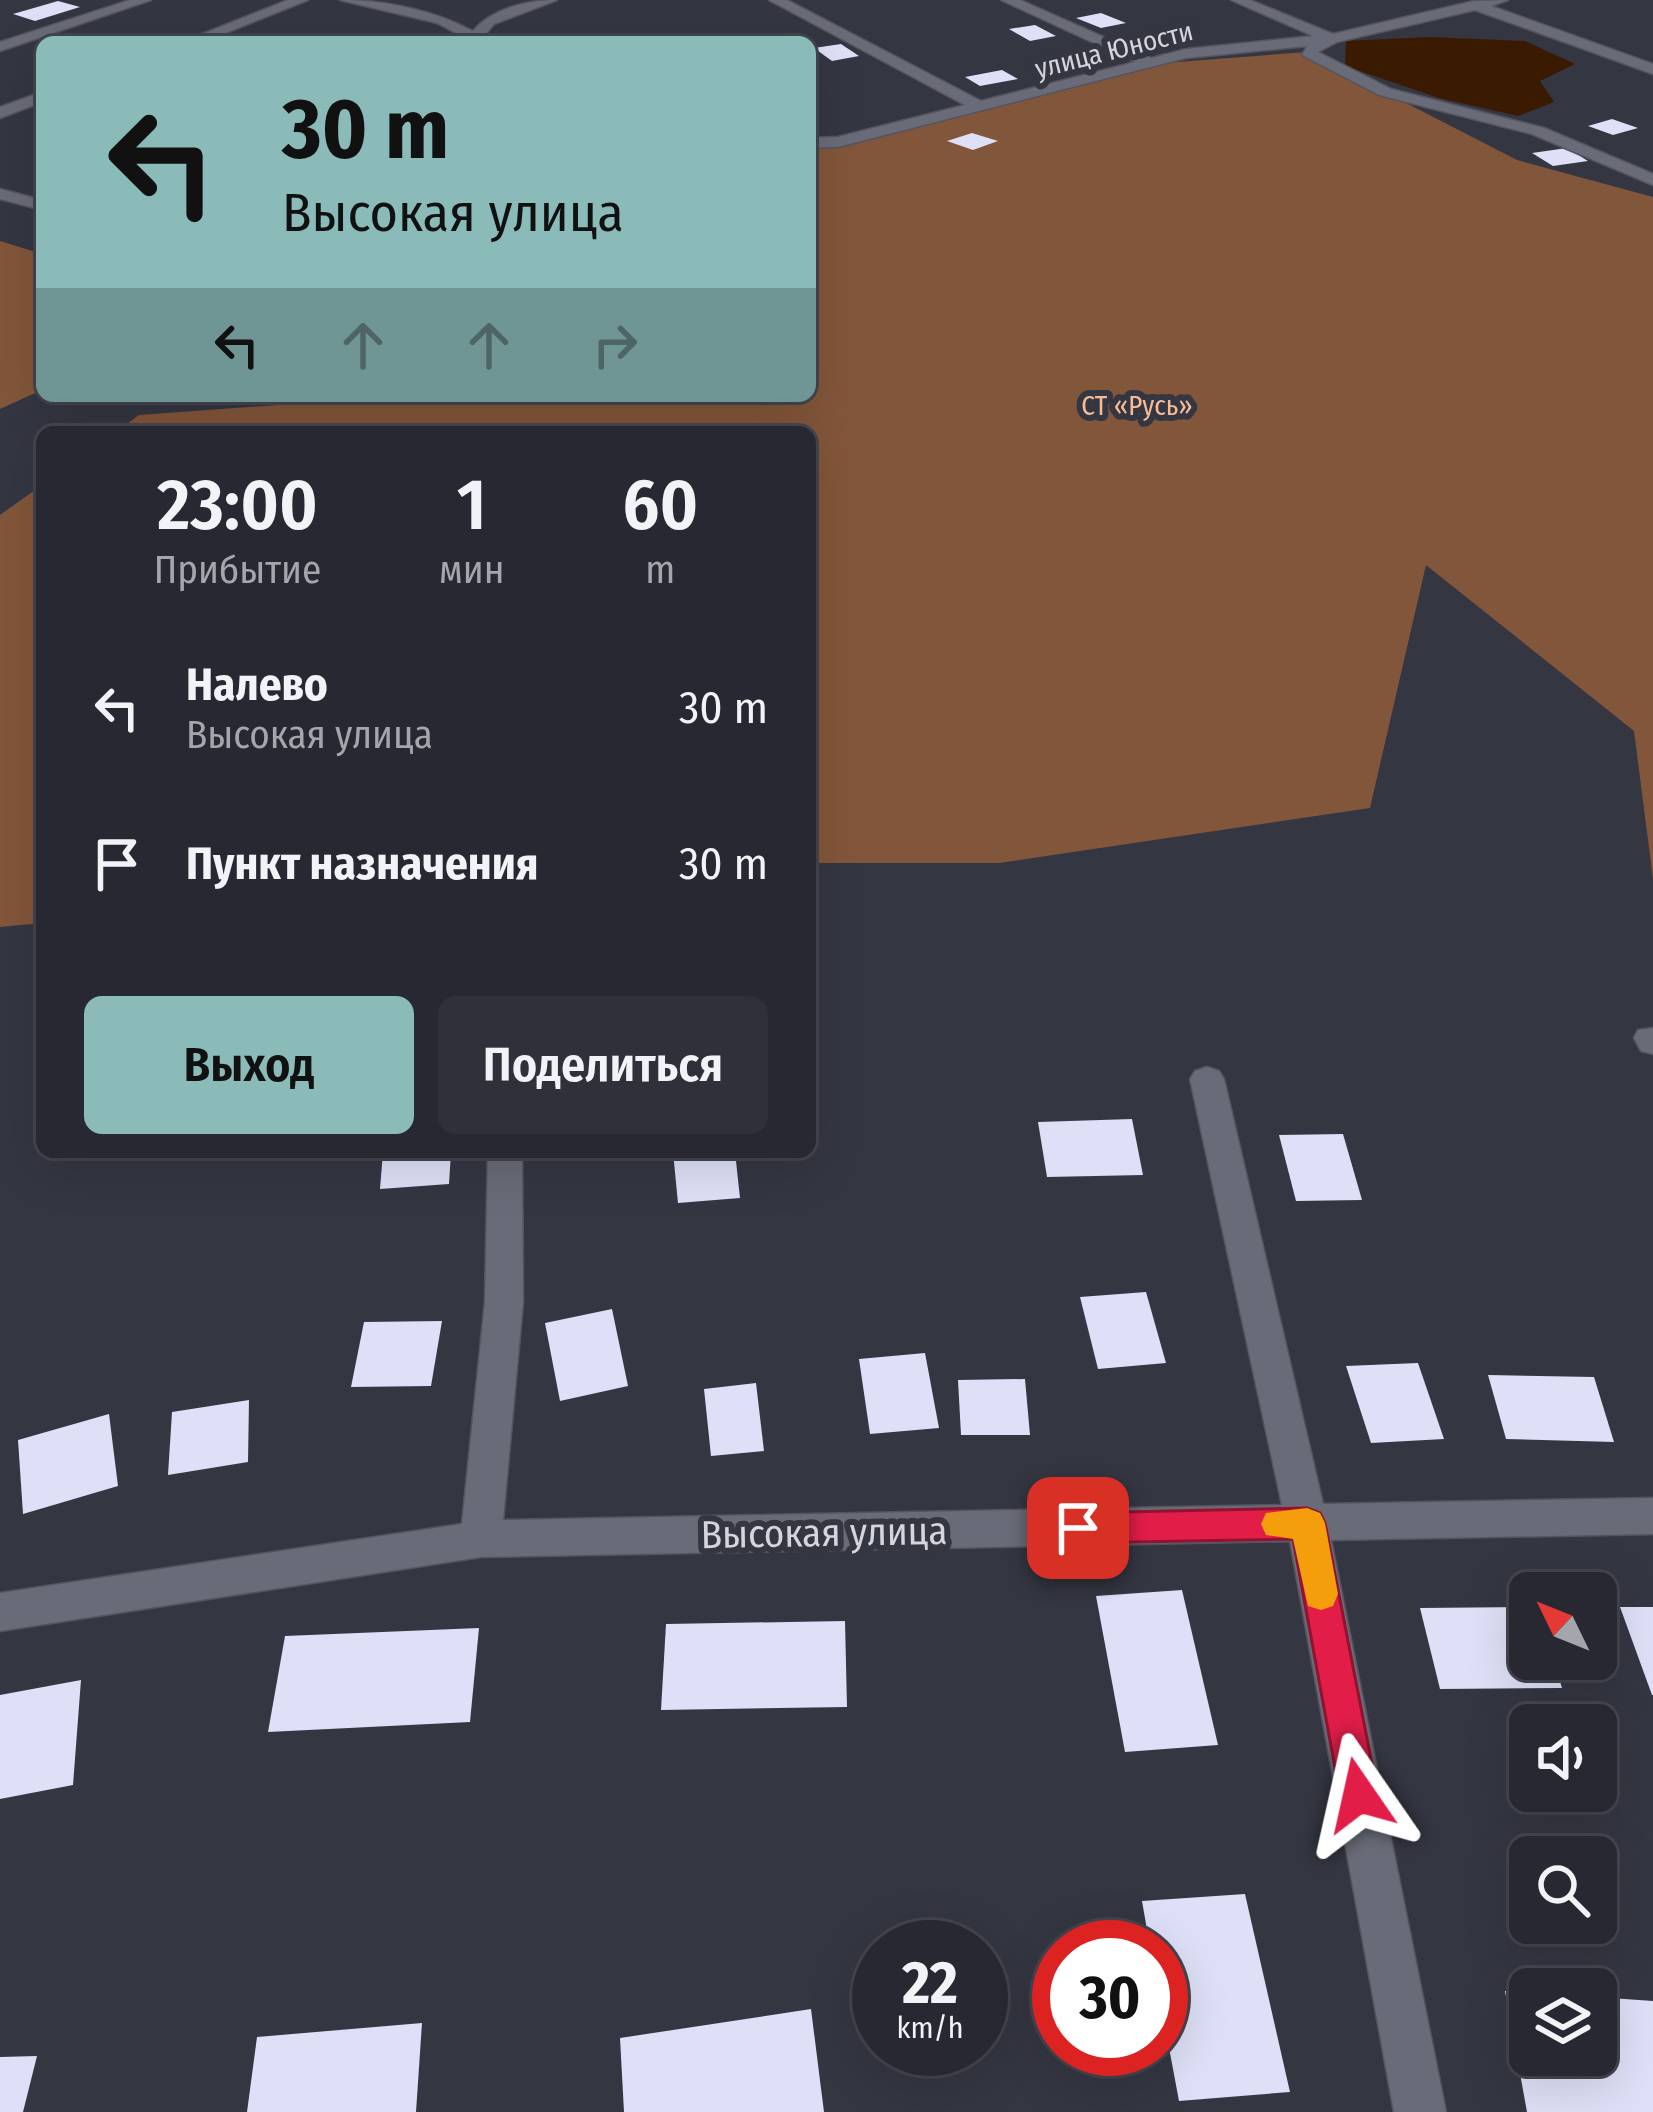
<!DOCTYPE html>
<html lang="ru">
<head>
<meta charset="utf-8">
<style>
	body { margin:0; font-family:"Fira Sans Condensed",sans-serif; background:#2f303a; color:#f1f3f6; height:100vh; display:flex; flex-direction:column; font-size:45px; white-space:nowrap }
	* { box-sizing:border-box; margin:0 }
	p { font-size:39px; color:#a4a6ac }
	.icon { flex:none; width:66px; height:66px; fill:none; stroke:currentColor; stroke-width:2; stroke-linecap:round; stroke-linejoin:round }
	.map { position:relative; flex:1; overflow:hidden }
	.side { position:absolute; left:36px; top:426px; width:780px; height:732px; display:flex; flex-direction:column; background:#272832; border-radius:18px; box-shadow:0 12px 48px #0002,0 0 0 3px #43444d }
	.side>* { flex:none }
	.hud { position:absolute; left:36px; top:36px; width:780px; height:366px; border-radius:18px; box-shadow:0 12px 48px #0002,0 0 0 3px #43444d; background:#8bbbb9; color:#111; overflow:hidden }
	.needle { width:78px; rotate:313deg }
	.controls { position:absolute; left:1509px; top:1572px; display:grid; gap:24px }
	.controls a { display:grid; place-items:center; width:108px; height:108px; border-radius:18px; background:#272832; box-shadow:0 12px 48px #0002,0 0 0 3px #43444d; font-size:60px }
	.speed { position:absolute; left:852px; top:1920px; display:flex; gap:24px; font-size:60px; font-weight:700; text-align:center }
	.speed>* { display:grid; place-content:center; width:156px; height:156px; border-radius:50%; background:#272832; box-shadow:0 12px 48px #0002,0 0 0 3px #43444d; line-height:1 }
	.speed small { font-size:30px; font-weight:400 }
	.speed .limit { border:18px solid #d22; background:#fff; color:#111 }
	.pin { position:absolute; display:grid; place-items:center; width:102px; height:102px; color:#fff; margin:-51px; border-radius:24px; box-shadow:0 6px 18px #0006 }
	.me { position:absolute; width:132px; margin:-66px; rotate:349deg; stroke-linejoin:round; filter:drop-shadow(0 0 9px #0008) }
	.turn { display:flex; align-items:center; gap:42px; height:252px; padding:0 48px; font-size:54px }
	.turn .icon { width:156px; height:156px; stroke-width:2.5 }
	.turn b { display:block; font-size:84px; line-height:102px }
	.lanes { display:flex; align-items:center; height:114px; padding:0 48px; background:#0003; justify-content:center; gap:60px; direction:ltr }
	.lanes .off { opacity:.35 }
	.eta { display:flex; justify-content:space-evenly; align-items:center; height:204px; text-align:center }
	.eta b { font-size:72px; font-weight:600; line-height:84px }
	.button { display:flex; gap:24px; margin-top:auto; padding:24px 48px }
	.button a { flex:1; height:138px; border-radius:18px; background:#8bbbb9; color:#111; font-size:48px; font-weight:600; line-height:138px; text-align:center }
	.button a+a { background:#2f303a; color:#f1f3f6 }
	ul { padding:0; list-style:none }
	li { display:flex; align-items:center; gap:36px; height:156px; padding:0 48px }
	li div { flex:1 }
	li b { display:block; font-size:45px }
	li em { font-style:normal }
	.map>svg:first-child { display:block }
</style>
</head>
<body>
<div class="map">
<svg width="1653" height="2112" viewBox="0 0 1653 2112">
	<rect width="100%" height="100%" fill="#343642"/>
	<g fill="#82563a">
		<polygon points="1307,52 1517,160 1653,197 1653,879 1634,731 1426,565 1370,808 999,863 810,863 810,432 116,432 139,415 401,396 810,396 810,151 1151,64"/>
		<polygon points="0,241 42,254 42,390 0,409"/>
		<polygon points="42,485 42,923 0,927 0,515"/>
	</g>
	<polygon fill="#3b1a02" points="1429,37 1525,41 1575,64 1540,81 1554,102 1518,116 1439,98 1345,66 1346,41"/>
	<g fill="#dde0f6">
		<polygon points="58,1 80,7 35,21 13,14"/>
		<polygon points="1101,13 1126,23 1101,28 1076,18"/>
		<polygon points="1035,25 1056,36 1030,41 1009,29"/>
		<polygon points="841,44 859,56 832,61 814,48"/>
		<polygon points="1095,53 1112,62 1082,68 1064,58"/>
		<polygon points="1002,70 1018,79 980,86 965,77"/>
		<polygon points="1612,119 1638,128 1613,135 1588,126"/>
		<polygon points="972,133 998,141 973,150 947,141"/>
		<polygon points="1567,148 1588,161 1553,166 1532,153"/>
		<polygon points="1132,1119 1143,1175 1047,1177 1038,1122"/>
		<polygon points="1343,1134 1362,1200 1296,1201 1279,1135"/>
		<polygon points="383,1152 451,1152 449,1184 380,1189"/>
		<polygon points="673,1152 735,1152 740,1198 678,1203"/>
		<polygon points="1146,1292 1166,1363 1098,1369 1080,1297"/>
		<polygon points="612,1309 628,1386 560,1401 545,1323"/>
		<polygon points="442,1321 431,1386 351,1387 364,1322"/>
		<polygon points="925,1353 939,1428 870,1434 859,1359"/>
		<polygon points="1418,1363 1444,1439 1371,1443 1346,1366"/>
		<polygon points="1488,1375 1594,1377 1614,1442 1506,1439"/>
		<polygon points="1025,1379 1030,1435 961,1435 958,1380"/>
		<polygon points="756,1383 764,1451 711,1456 704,1389"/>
		<polygon points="249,1400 248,1462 168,1475 172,1412"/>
		<polygon points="109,1414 118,1486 23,1514 18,1440"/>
		<polygon points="1182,1590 1218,1745 1125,1752 1096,1596"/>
		<polygon points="1530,1607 1530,1659 1553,1659 1562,1688 1440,1689 1420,1608"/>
		<polygon points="1620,1607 1653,1607 1653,1695 1652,1695"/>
		<polygon points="845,1621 847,1707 661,1710 666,1624"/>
		<polygon points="479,1628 470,1722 268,1732 285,1636"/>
		<polygon points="81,1680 73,1785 0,1799 0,1695"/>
		<polygon points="1245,1894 1290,2092 1179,2101 1161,2005 1161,1947 1150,1947 1142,1901"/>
		<polygon points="1505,1991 1530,1993 1530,2055 1596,2055 1596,1997 1653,2001 1653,2112 1527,2112"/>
		<polygon points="811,2009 824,2112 624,2112 620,2038"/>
		<polygon points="422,2023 416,2112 247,2112 257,2037"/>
		<polygon points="37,2056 23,2112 0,2112 0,2057"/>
	</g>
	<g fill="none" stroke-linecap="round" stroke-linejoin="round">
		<g stroke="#53545e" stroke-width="3">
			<g id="minor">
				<polygon points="130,0 151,0 0,51 0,42"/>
				<polygon points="288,0 308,0 203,42 182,42"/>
				<path d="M 340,0 C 385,0 433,10 473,31 C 492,8 529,0 557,0 L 494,24 L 484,36 L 491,42 L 465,42 L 467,39 L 437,23 Z"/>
				<polygon points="769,0 787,0 981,101 1135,62 1001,0 1020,0 1151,58 1186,49 1313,36 1231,0 1250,0 1333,34 1474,1 1508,0 1491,6 1653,64 1653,74 1475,10 1337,42 1318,52 1391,89 1544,128 1653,174 1653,185 1532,134 1379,95 1302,55 1307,46 1186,58 838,147 810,148 810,138 838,137 965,105"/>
				<polygon points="42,92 42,102 0,118 0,107"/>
				<polygon points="0,189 42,200 42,210 0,199"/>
				<polygon points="1653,1028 1653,1054 1641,1051 1634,1038 1638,1030"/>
				<polygon points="1207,1067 1219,1071 1224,1079 1323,1504 1653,1498 1653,1534 1331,1540 1446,2112 1394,2112 1290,1541 481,1557 0,1631 0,1593 462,1524 485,1302 488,1152 522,1152 523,1302 503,1520 1282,1505 1190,1079 1195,1071"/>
			</g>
		</g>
		<use href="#minor" fill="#696b78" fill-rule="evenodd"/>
	</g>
	<polygon fill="#e11d48" stroke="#92132f" stroke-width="3" points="1307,1508 1320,1513 1325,1523 1378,1795 1373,1808 1359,1814 1346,1808 1340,1795 1293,1539 1078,1543 1065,1538 1060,1528 1065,1517 1078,1513"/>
	<polygon fill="#f59e0b" points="1307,1508 1320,1513 1325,1523 1338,1594 1333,1606 1321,1610 1308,1606 1293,1539 1266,1535 1261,1524 1266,1513"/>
	<g text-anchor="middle" stroke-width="12" stroke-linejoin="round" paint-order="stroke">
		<g font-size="27" fill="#d4d5dd" stroke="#343642">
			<text transform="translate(1114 50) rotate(-14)" y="9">улица Юности</text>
		</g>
		<g font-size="27" fill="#f7bb95" stroke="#343642">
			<text x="1137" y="415">СТ «Русь»</text>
		</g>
		<g font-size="39" fill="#d4d5dd" stroke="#343642">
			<text transform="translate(824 1532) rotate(-1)" y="14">Высокая улица</text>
		</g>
	</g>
</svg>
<div class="controls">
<a><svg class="needle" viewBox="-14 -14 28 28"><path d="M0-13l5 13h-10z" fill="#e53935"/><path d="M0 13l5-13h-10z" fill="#a4a6ac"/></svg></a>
<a><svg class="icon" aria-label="sound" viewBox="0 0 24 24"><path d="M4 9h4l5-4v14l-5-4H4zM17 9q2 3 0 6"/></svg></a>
<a><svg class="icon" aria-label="search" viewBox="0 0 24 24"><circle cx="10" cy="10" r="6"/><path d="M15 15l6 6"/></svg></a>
<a><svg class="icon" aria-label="layers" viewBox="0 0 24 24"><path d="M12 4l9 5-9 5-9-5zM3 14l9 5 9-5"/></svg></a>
</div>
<div class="speed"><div>22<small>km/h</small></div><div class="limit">30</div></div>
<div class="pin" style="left:1078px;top:1528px;background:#d93025"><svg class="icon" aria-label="arrive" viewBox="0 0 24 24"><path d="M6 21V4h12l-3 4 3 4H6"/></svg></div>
<svg class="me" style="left:1359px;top:1795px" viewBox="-20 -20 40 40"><path d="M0-17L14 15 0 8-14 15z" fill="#e11d48" stroke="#fff" stroke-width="4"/></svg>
<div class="hud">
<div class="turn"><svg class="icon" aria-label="left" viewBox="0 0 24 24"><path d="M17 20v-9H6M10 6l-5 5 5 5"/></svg><div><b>30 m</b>Высокая улица</div></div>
<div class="lanes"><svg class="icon" aria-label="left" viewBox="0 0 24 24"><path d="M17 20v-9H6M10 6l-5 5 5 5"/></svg><svg class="icon off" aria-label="ahead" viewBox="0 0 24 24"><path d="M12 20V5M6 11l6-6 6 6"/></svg><svg class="icon off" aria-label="ahead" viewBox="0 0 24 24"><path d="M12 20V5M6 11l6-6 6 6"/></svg><svg class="icon off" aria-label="right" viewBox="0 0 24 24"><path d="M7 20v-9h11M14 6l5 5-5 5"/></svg></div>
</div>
<section class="side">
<div class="eta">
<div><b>23:00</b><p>Прибытие</p></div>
<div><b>1</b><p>мин</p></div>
<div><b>60</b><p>m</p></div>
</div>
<ul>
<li><svg class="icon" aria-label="left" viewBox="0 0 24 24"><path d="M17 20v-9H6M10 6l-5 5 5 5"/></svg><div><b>Налево</b><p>Высокая улица</p></div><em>30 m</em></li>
<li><svg class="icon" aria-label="arrive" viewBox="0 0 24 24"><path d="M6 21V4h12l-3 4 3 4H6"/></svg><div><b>Пункт назначения</b></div><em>30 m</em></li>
</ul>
<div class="button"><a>Выход</a><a>Поделиться</a></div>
</section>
</div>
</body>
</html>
